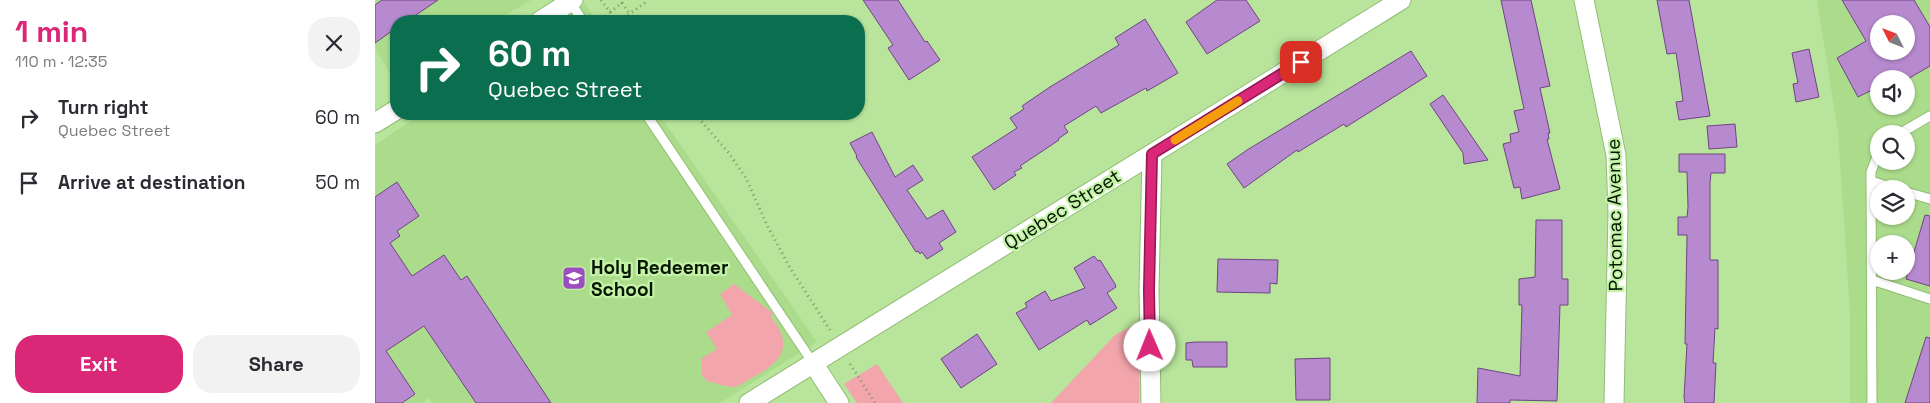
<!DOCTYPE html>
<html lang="en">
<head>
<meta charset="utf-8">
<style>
	body { margin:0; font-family:"Space Grotesk",sans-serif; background:#f2f2f3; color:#2b2b33; height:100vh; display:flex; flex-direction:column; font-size:19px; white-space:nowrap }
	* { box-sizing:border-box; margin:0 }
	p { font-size:16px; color:#7c7c81 }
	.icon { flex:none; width:28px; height:28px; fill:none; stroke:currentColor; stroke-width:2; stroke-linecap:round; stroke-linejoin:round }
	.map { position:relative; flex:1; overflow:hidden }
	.details { display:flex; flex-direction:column; background:#fff; width:375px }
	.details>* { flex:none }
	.banner { position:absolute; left:15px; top:15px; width:475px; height:105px; border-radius:20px; box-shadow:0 1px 4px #0004; background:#0b6e4f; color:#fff; overflow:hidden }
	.needle { width:32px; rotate:312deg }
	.fabs { position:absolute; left:1495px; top:15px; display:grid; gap:10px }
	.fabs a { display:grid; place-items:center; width:45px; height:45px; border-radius:50%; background:#fff; box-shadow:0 1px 4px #0004; font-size:25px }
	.pin { position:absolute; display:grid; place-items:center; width:42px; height:42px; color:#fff; margin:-21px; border-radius:10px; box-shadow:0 2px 8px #0006 }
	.me { position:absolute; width:55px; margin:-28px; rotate:359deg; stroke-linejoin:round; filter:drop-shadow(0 0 4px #0008) }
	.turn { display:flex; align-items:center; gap:18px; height:105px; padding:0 15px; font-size:22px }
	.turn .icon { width:65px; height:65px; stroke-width:2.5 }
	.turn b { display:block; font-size:35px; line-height:42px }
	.round { display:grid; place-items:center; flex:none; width:52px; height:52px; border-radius:20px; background:#f2f2f3 }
	.headline { display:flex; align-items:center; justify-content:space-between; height:85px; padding:0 15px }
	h1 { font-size:30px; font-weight:700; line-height:38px; color:#db2777 }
	.button { display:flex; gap:10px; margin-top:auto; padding:10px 15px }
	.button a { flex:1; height:58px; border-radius:20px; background:#db2777; color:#fff; font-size:20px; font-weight:700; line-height:58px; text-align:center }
	.button a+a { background:#f2f2f3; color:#2b2b33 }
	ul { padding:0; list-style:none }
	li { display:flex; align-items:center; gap:15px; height:65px; padding:0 15px }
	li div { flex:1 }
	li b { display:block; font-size:19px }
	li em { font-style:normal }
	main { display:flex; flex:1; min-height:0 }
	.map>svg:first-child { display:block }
</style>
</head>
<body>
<main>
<section class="details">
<div class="headline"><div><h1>1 min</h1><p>110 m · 12:35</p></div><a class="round"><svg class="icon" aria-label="close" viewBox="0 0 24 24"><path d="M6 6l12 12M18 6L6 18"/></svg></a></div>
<ul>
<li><svg class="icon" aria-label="right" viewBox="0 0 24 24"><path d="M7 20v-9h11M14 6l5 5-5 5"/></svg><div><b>Turn right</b><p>Quebec Street</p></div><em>60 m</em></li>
<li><svg class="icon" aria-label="arrive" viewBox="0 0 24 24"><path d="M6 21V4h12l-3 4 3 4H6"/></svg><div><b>Arrive at destination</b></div><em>50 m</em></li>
</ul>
<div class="button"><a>Exit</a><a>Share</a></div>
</section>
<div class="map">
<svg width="1555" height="403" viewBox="0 0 1555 403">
	<rect width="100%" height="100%" fill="#b8e59b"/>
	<g fill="#abdc8b" fill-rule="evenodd">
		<polygon points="0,0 156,0 121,21 21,21 20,82 0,48"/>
		<path d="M 1442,0 L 1555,0 L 1555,403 L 1475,403 L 1475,312 L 1463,133 ZM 1504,24 L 1531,24 L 1531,51 L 1504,51 ZM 1504,79 L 1531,79 L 1531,106 L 1504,106 ZM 1504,134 L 1531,134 L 1531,161 L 1504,161 ZM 1504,189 L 1531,189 L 1531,216 L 1504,216 ZM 1504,244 L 1531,244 L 1531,271 L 1504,271 Z"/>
		<polygon points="210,4 222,21 184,21"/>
		<polygon points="46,114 284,114 442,342 345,403 57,403 54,398 47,403 0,403 0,145"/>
	</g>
	<g fill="#f3a5ac">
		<path d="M 359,284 L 398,313 L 396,317 C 420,347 406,362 377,378 C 372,380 365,386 359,387 C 351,387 340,383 332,381 L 327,375 L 327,358 L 342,349 L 331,332 L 357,315 L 345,294 Z"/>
		<polygon points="765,322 764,403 676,403 740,335"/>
		<polygon points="502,364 528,403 482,403 469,384"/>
	</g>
	<g fill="#b789ce" stroke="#6f4483" fill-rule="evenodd">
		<polygon points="7,0 63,0 32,21 21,21 21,28 0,43 0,5"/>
		<polygon points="488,0 523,0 550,42 552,41 565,60 534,80 513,48 518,45"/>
		<polygon points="842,0 871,0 885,21 832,54 811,22"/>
		<polygon points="1126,0 1156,0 1175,86 1165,88 1175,133 1173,133 1174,139 1172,139 1185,189 1147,199 1145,187 1139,188 1128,144 1136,142 1135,134 1144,132 1139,111 1149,109"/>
		<polygon points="1282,0 1314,0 1335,116 1304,120 1301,102 1308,101 1304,72 1301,53 1292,54"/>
		<path d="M 1467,0 L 1539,0 L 1555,27 L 1555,66 L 1531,80 L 1504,79 L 1504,96 L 1499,98 L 1495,91 L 1483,97 L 1462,58 L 1491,41 ZM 1504,24 L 1531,24 L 1531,51 L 1504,51 Z"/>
		<polygon points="770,19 803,73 772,91 771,88 726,113 721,106 689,126 693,132 683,139 684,140 645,166 647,168 639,172 641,175 619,190 597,157 642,128 635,118 649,109 647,106 675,87 744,45 740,38"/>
		<polygon points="1434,49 1444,97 1421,102 1418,84 1423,83 1417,53"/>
		<polygon points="1036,51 1052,76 971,127 969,124 923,152 922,150 869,188 852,164 872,150"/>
		<polygon points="1068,95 1113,160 1089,164 1088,153 1055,104"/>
		<polygon points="1360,124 1362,147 1334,149 1332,126"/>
		<polygon points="497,132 520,177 538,165 548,180 532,190 552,219 568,210 581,232 564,243 568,249 552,259 547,252 545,254 543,251 541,252 481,157 482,156 475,143"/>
		<polygon points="1304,154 1350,154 1350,173 1336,173 1335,183 1335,260 1343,260 1343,329 1340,328 1338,363 1341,363 1339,403 1310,403 1309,397 1312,344 1310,344 1312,237 1312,235 1303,235 1303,217 1312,217 1313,207 1312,172 1304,172"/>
		<polygon points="22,182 44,216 22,231 25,236 15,243 37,276 69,255 86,280 92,276 176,403 101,403 49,326 11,351 40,394 27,403 0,403 0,197"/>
		<polygon points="1550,215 1555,216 1555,286 1531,279"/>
		<polygon points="1161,220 1187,220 1187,279 1193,279 1193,305 1185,305 1182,401 1135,400 1135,403 1102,403 1103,368 1145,376 1147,305 1144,305 1144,279 1160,277"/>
		<polygon points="719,256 723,261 725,260 740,284 741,287 732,293 742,308 715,325 712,320 664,350 641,313 652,307 650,303 670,291 676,301 710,288 699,268"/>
		<polygon points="843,259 903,260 902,284 895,283 895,293 842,292"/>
		<polygon points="602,334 622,364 586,388 566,359"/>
		<polygon points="1551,337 1555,338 1555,403 1530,403"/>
		<polygon points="820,342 852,342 852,367 818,367 817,360 811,360 811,343"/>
		<polygon points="955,358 955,400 921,400 920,359"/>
	</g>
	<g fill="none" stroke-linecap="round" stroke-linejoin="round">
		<g stroke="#90bc73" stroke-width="11">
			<g id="service">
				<polyline points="195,2 208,21"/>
				<polyline points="271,114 438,363"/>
				<polyline points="1524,134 1555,116"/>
				<polyline points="1496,181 1521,189"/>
				<polyline points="1531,192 1555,199"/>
				<polyline points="1497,280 1555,299"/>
				<polyline points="1497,403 1496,172 1504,151"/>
			</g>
		</g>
		<g stroke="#90bc73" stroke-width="21">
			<g id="minor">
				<polyline points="1209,0 1241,155 1243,213 1239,403"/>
				<polyline points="165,21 198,0"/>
				<polyline points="0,123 21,110"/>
				<polyline points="438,363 464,403"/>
				<polyline points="374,403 1026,0"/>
				<polyline points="776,403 774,290 777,154"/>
			</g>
		</g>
		<g stroke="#789a63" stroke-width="3" stroke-dasharray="1 4" stroke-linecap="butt">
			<polyline points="226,0 242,21"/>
			<polyline points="247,3 255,14"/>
			<polyline points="235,12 247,3 245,0"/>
			<polyline points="245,21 271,2 270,0"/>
			<polyline points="320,114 353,152 371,178 392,225 414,266 455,330"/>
			<polyline points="475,364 500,403"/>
		</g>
		<use href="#service" stroke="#fff" stroke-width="9"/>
		<use href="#minor" stroke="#fff" stroke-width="19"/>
	</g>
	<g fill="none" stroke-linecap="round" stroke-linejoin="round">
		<g stroke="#8e194d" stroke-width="12">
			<polyline id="route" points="775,346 774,290 777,154 926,62"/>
		</g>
		<use href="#route" stroke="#db2777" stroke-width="9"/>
		<polyline stroke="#f59e0b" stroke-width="9" points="800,140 863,101"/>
	</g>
	<defs>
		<g id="school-square" transform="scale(1.25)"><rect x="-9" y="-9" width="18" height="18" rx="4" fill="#9c4ec0" stroke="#c4f3a7"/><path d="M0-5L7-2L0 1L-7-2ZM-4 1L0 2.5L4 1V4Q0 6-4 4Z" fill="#fff"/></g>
	</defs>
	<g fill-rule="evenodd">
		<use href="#school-square" x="199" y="278"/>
	</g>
	<g text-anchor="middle" stroke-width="4.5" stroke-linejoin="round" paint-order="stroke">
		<g font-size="19" fill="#061500" stroke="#c4f3a7">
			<text transform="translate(687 209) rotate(-32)" y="7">Quebec Street</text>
			<text transform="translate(1239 215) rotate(-91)" y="7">Potomac Avenue</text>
		</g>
		<g font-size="19" font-weight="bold" fill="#061500" stroke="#c4f3a7" text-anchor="start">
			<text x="216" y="274">Holy Redeemer<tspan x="216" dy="22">School</tspan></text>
		</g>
	</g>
</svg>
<div class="fabs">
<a><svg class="needle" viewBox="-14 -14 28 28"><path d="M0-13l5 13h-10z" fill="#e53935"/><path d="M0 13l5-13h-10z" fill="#7c7c81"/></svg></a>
<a><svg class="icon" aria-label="sound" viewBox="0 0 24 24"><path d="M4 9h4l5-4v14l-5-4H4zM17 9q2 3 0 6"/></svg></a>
<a><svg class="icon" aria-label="search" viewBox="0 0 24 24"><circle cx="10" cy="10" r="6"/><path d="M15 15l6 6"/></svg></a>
<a><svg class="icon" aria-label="layers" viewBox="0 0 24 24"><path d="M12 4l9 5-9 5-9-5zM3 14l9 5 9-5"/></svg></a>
<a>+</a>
</div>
<div class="pin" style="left:926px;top:62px;background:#d93025"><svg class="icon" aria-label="arrive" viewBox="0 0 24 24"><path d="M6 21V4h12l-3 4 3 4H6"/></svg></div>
<svg class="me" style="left:775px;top:346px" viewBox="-20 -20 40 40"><circle r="19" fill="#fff"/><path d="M0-13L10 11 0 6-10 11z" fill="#db2777"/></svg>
<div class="banner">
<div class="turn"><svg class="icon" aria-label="right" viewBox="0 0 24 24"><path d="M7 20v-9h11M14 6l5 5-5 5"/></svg><div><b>60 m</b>Quebec Street</div></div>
</div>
</div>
</main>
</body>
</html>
